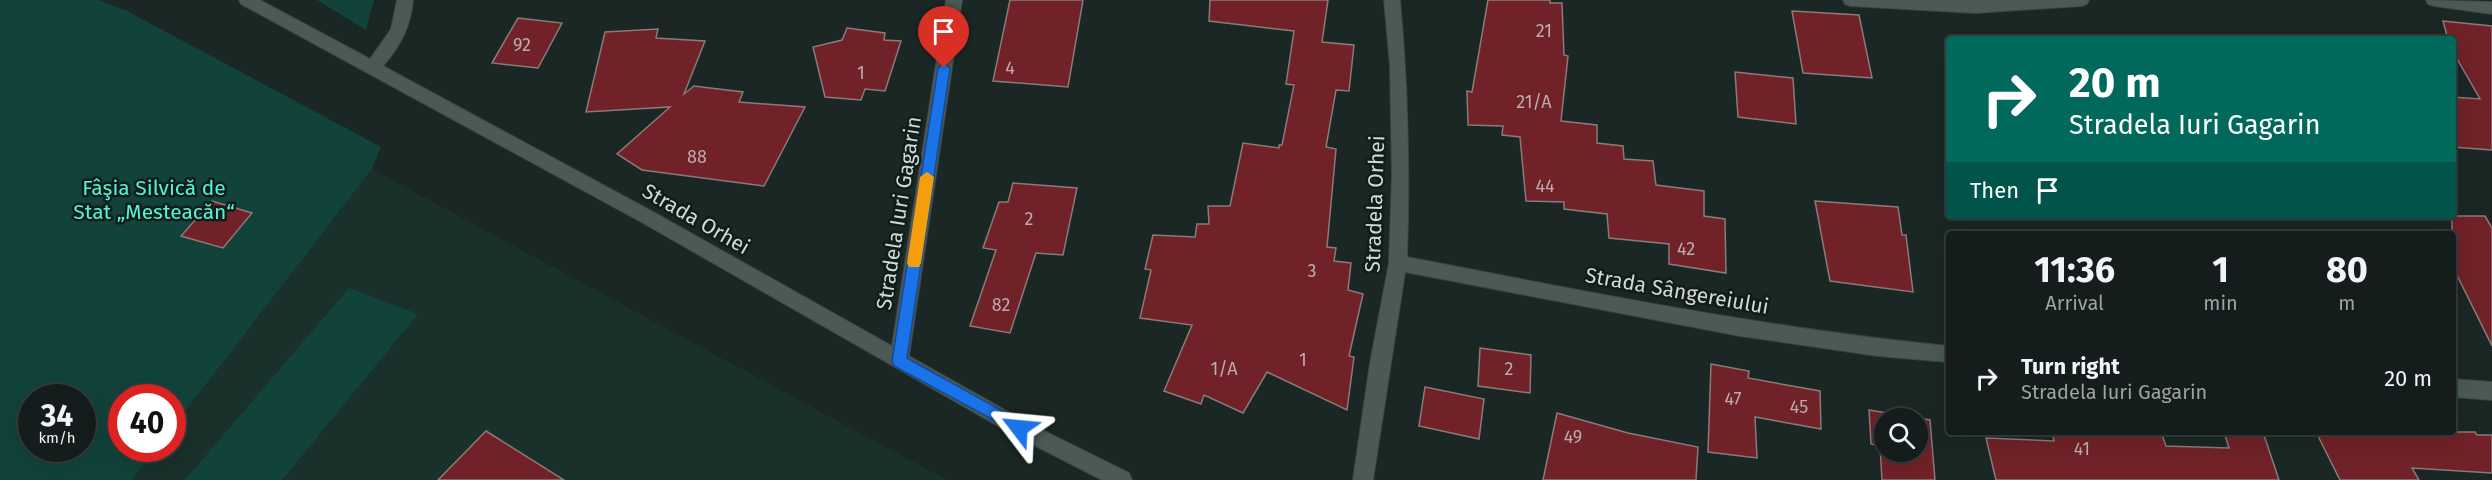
<!DOCTYPE html>
<html lang="en">
<head>
<meta charset="utf-8">
<style>
	body { margin:0; font-family:"Fira Sans",sans-serif; background:#1d2624; color:#f1f3f6; height:100vh; display:flex; flex-direction:column; font-size:22px; white-space:nowrap }
	* { box-sizing:border-box; margin:0 }
	p { font-size:20px; color:#9da2a3 }
	.icon { flex:none; width:33px; height:33px; fill:none; stroke:currentColor; stroke-width:2; stroke-linecap:round; stroke-linejoin:round }
	.map { position:relative; flex:1; overflow:hidden }
	.details { position:absolute; left:1946px; top:231px; width:510px; height:204px; display:flex; flex-direction:column; background:#141d1b; border-radius:6px; box-shadow:0 6px 24px #0002,0 0 0 2px #333b3a }
	.details>* { flex:none }
	.top-card { position:absolute; left:1946px; top:36px; width:510px; height:183px; border-radius:6px; box-shadow:0 6px 24px #0002,0 0 0 2px #333b3a; background:#00695c; color:#fff; overflow:hidden }
	.controls { position:absolute; left:1874px; top:408px; display:grid; gap:12px }
	.controls a { display:grid; place-items:center; width:54px; height:54px; border-radius:50%; background:#141d1b; box-shadow:0 6px 24px #0002,0 0 0 2px #333b3a; font-size:30px }
	.speed { position:absolute; left:18px; top:384px; display:flex; gap:12px; font-size:30px; font-weight:700; text-align:center }
	.speed>* { display:grid; place-content:center; width:78px; height:78px; border-radius:50%; background:#141d1b; box-shadow:0 6px 24px #0002,0 0 0 2px #333b3a; line-height:1 }
	.speed small { font-size:15px; font-weight:400 }
	.speed .limit { border:9px solid #d22; background:#fff; color:#111 }
	.pin { position:absolute; display:grid; place-items:center; width:51px; height:51px; color:#fff; margin:-62px -26px; border-radius:50% 50% 50% 0; rotate:-45deg; box-shadow:0 0 6px #0007 }
	.pin .icon { rotate:45deg }
	.me { position:absolute; width:66px; margin:-33px; rotate:299deg; stroke-linejoin:round; filter:drop-shadow(0 0 4px #0008) }
	.turn { display:flex; align-items:center; gap:21px; height:126px; padding:0 24px; font-size:27px }
	.turn .icon { width:78px; height:78px; stroke-width:2.5 }
	.turn b { display:block; font-size:42px; line-height:51px }
	.then { display:flex; align-items:center; height:57px; padding:0 24px; background:#0003; gap:12px; font-size:22px }
	.eta { display:flex; justify-content:space-evenly; align-items:center; height:102px; text-align:center }
	.eta b { font-size:36px; font-weight:700; line-height:42px }
	ul { padding:0; list-style:none }
	li { display:flex; align-items:center; gap:18px; height:90px; padding:0 24px }
	li div { flex:1 }
	li b { display:block; font-size:22px }
	li em { font-style:normal }
	.map>svg:first-child { display:block }
</style>
</head>
<body>
<div class="map">
<svg width="2492" height="480" viewBox="0 0 2492 480">
	<rect width="100%" height="100%" fill="#1a2724"/>
	<polygon fill="#1a302b" points="372,169 947,480 132,480 156,449 172,448 173,427"/>
	<g fill="#11433a" fill-rule="evenodd">
		<path d="M 0,0 L 99,0 L 127,11 L 381,147 L 372,169 L 173,427 L 172,398 L 122,398 L 122,448 L 156,449 L 132,480 L 0,480 ZM 32,398 L 82,398 L 82,448 L 32,448 Z"/>
		<polygon points="317,0 374,0 366,30"/>
		<polygon points="349,288 418,314 282,480 185,480"/>
	</g>
	<g fill="#702228" stroke="#8a7a7a" stroke-width="1.5" fill-rule="evenodd">
		<polygon points="1010,0 1083,0 1068,87 993,81"/>
		<polygon points="1210,0 1328,0 1322,42 1354,45 1349,91 1336,90 1326,147 1336,149 1327,247 1336,248 1334,261 1351,263 1348,290 1363,294 1349,356 1354,357 1347,410 1267,372 1243,413 1204,395 1201,404 1164,391 1192,325 1140,318 1151,270 1145,269 1153,235 1195,237 1197,224 1209,224 1208,206 1230,206 1243,143 1279,148 1279,145 1282,145 1294,85 1286,84 1294,31 1209,21"/>
		<polygon points="1488,0 1550,0 1550,3 1562,3 1564,55 1568,56 1561,121 1597,125 1597,143 1623,146 1624,159 1653,161 1656,185 1704,191 1704,216 1725,219 1726,273 1669,264 1669,244 1609,238 1607,214 1564,209 1564,202 1526,201 1520,137 1502,135 1503,126 1468,125 1467,91 1472,92"/>
		<polygon points="1792,11 1859,15 1872,78 1803,73"/>
		<polygon points="518,18 562,23 538,68 492,63"/>
		<polygon points="2443,21 2492,26 2492,150 2452,147 2452,97 2480,99 2452,50 2452,39 2448,39"/>
		<polygon points="847,28 885,33 884,40 901,41 885,91 865,89 861,100 825,97 813,47 842,40"/>
		<polygon points="658,29 656,38 705,41 684,94 694,86 743,92 739,102 805,107 764,186 642,170 617,154 670,107 586,112 605,32"/>
		<polygon points="1735,72 1793,78 1796,124 1738,117"/>
		<polygon points="1013,183 1077,188 1063,255 1036,253 1010,333 970,326 996,250 983,248 999,202 1008,202"/>
		<polygon points="212,201 252,213 223,248 181,236"/>
		<polygon points="1815,201 1898,207 1902,235 1906,235 1913,292 1830,281"/>
		<polygon points="2452,216 2485,216 2492,228 2492,346 2452,265"/>
		<polygon points="1480,348 1531,355 1530,393 1478,386"/>
		<polygon points="1711,364 1749,371 1748,378 1820,391 1821,429 1755,417 1757,458 1708,452"/>
		<polygon points="1425,387 1484,399 1479,439 1419,426"/>
		<path d="M 1869,410 L 1930,420 L 1935,480 L 1882,480 L 1880,446 L 1871,444 ZM 1884,418 L 1917,418 L 1917,452 L 1884,452 Z"/>
		<polygon points="1557,413 1628,433 1698,447 1696,480 1543,480"/>
		<polygon points="486,431 564,480 438,480"/>
		<polygon points="2052,432 2161,432 2166,446 2229,448 2224,432 2263,432 2279,480 1996,480 1986,438 2054,441"/>
		<polygon points="2316,432 2475,432 2477,435 2492,435 2492,473 2412,468 2419,480 2340,480"/>
	</g>
	<g fill="none" stroke-linecap="round" stroke-linejoin="round">
		<g stroke="#3a4542" stroke-width="2">
			<g id="minor">
				<path d="M 239,0 L 260,0 L 370,59 L 391,29 L 397,0 L 413,0 C 411,26 400,47 383,66 L 655,213 L 892,346 L 946,0 L 962,0 L 909,356 L 1026,422 L 1129,473 L 1132,480 L 1102,480 L 1012,434 L 643,223 L 241,4 Z"/>
				<path d="M 1384,0 L 1400,0 C 1408,86 1410,171 1407,257 C 1587,292 1766,328 1948,346 L 1948,362 L 1878,356 L 1740,336 L 1405,272 L 1373,480 L 1353,480 L 1370,363 L 1389,263 L 1392,174 L 1390,65 Z"/>
				<polygon points="1843,0 2089,0 2087,4 2081,6 1975,13 1851,6 1845,4"/>
				<polygon points="2426,0 2492,2 2492,14 2434,6 2428,4"/>
				<polygon points="2452,379 2492,382 2492,400 2452,397"/>
			</g>
		</g>
		<use href="#minor" fill="#4b5a56" fill-rule="evenodd"/>
	</g>
	<polygon fill="#1a73e8" stroke="#114b97" stroke-width="1.5" points="944,63 950,68 907,358 1024,423 1026,428 1024,432 1019,434 894,366 892,361 938,68"/>
	<polygon fill="#f59e0b" points="927,172 934,177 921,263 919,267 909,267 907,263 920,177"/>
	<g text-anchor="middle" stroke-width="5" stroke-linejoin="round" paint-order="stroke">
		<g font-size="18" fill="#baacac">
			<text x="1544" y="37">21</text>
			<text x="522" y="51">92</text>
			<text x="1010" y="74">4</text>
			<text x="861" y="79">1</text>
			<text x="1534" y="108">21/A</text>
			<text x="697" y="163">88</text>
			<text x="1545" y="192">44</text>
			<text x="1029" y="225">2</text>
			<text x="1686" y="255">42</text>
			<text x="1312" y="277">3</text>
			<text x="1001" y="311">82</text>
			<text x="1303" y="366">1</text>
			<text x="1224" y="375">1/A</text>
			<text x="1509" y="375">2</text>
			<text x="1733" y="405">47</text>
			<text x="1799" y="413">45</text>
			<text x="1573" y="443">49</text>
			<text x="2082" y="455">41</text>
		</g>
		<g font-size="21" fill="#52f5d9" stroke="#101d1a">
			<text x="154" y="195">Fâşia Silvică de<tspan x="154" dy="24">Stat „Mesteacăn“</tspan></text>
		</g>
		<g font-size="21" fill="#d2dad8" stroke="#101d1a">
			<text transform="translate(1375 204) rotate(-88)" y="7">Stradela Orhei</text>
			<text transform="translate(899 213) rotate(-81)" y="7">Stradela Iuri Gagarin</text>
			<text transform="translate(696 219) rotate(30)" y="7">Strada Orhei</text>
			<text transform="translate(1677 291) rotate(10)" y="7">Strada Sângereiului</text>
		</g>
	</g>
</svg>
<div class="controls">
<a><svg class="icon" aria-label="search" viewBox="0 0 24 24"><circle cx="10" cy="10" r="6"/><path d="M15 15l6 6"/></svg></a>
</div>
<div class="speed"><div>34<small>km/h</small></div><div class="limit">40</div></div>
<div class="pin" style="left:944px;top:68px;background:#d93025"><svg class="icon" aria-label="arrive" viewBox="0 0 24 24"><path d="M6 21V4h12l-3 4 3 4H6"/></svg></div>
<svg class="me" style="left:1019px;top:428px" viewBox="-20 -20 40 40"><path d="M0-17L14 15 0 8-14 15z" fill="#1a73e8" stroke="#fff" stroke-width="4"/></svg>
<div class="top-card">
<div class="turn"><svg class="icon" aria-label="right" viewBox="0 0 24 24"><path d="M7 20v-9h11M14 6l5 5-5 5"/></svg><div><b>20 m</b>Stradela Iuri Gagarin</div></div>
<div class="then">Then<svg class="icon" aria-label="arrive" viewBox="0 0 24 24"><path d="M6 21V4h12l-3 4 3 4H6"/></svg></div>
</div>
<section class="details">
<div class="eta">
<div><b>11:36</b><p>Arrival</p></div>
<div><b>1</b><p>min</p></div>
<div><b>80</b><p>m</p></div>
</div>
<ul>
<li><svg class="icon" aria-label="right" viewBox="0 0 24 24"><path d="M7 20v-9h11M14 6l5 5-5 5"/></svg><div><b>Turn right</b><p>Stradela Iuri Gagarin</p></div><em>20 m</em></li>
</ul>
</section>
</div>
</body>
</html>
